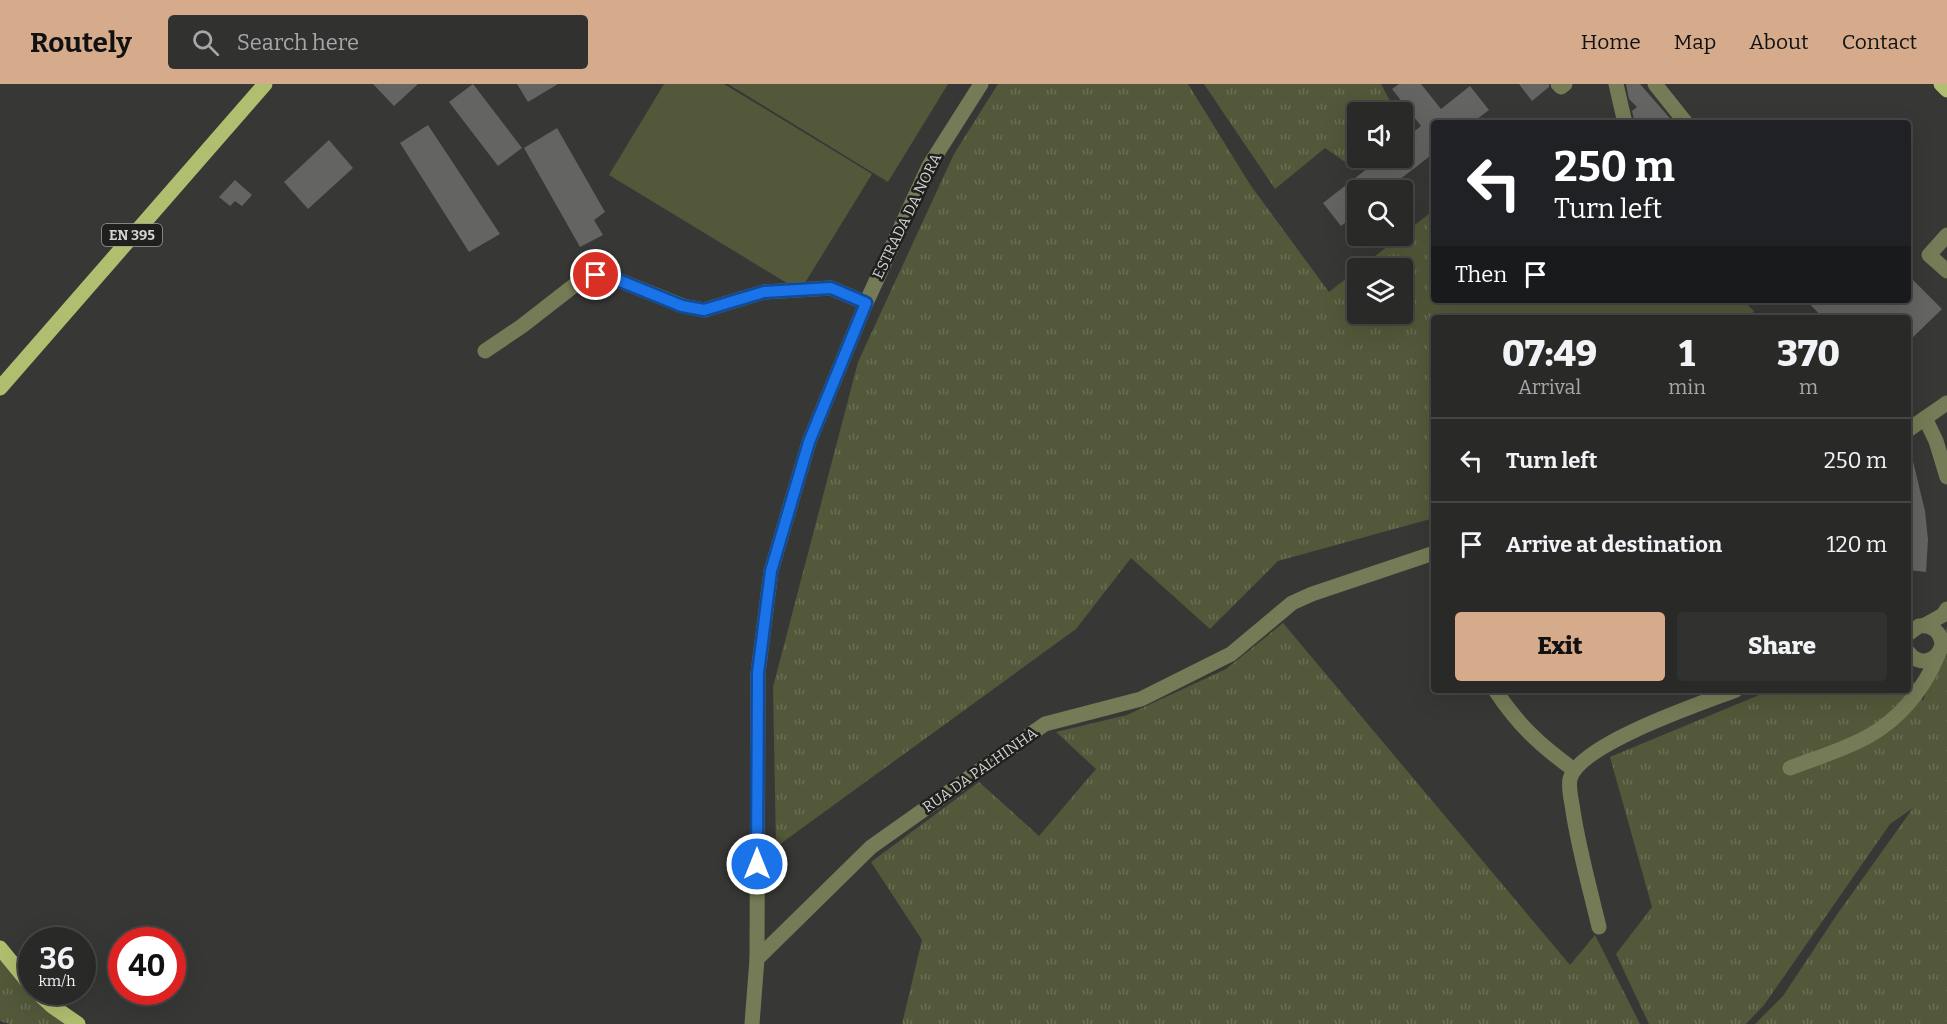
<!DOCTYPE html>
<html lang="en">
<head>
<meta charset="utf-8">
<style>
	body { margin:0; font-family:Bitter,serif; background:#313230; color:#f1f3f6; height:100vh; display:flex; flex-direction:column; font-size:22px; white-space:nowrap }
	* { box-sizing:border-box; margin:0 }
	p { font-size:20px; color:#a5a7a8 }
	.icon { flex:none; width:33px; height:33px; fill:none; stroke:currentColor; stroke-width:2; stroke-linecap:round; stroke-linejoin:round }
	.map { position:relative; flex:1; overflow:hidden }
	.side { position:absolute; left:1431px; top:231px; width:480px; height:378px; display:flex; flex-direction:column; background:#292a28; border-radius:6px; box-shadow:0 6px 24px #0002,0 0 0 2px #454645 }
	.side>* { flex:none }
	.banner { position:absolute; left:1431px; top:36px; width:480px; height:183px; border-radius:6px; box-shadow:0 6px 24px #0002,0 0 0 2px #454645; background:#202124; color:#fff; overflow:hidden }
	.tools { position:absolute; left:1347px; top:18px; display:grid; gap:12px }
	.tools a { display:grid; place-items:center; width:66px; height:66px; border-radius:6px; background:#292a28; box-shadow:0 6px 24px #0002,0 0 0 2px #454645; font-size:30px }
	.speed { position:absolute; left:18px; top:843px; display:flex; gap:12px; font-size:30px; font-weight:700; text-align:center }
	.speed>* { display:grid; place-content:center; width:78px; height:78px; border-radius:50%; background:#292a28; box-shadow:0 6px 24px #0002,0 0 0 2px #454645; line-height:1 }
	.speed small { font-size:15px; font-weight:400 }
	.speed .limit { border:9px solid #d22; background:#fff; color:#111 }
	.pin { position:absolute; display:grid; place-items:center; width:51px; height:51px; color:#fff; margin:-26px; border:3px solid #fff; border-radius:50%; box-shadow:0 2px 6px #0007 }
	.me { position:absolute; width:66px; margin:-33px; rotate:0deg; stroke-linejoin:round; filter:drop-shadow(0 0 4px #0008) }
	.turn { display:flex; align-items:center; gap:21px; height:126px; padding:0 24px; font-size:27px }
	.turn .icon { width:78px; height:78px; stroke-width:2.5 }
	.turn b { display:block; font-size:42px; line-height:51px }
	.then { display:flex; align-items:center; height:57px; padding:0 24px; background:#0003; gap:12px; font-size:22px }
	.eta { display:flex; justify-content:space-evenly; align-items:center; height:102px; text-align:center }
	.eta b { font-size:36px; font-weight:800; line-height:42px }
	.cta { display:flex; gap:12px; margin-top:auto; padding:12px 24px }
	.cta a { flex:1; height:69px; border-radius:6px; background:#d6ab8b; color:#111; font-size:24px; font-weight:800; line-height:69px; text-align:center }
	.cta a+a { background:#313230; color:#f1f3f6 }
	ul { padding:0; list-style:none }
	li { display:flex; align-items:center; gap:18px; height:84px; padding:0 24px; border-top:2px solid #454645 }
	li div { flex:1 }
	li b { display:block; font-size:22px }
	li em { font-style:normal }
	header { display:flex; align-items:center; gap:36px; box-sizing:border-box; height:84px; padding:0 30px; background:#d6ab8b; color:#111 }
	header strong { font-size:28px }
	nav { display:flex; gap:33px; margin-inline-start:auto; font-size:21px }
	.search { width:420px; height:54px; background:#313230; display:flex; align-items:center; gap:15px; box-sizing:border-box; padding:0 21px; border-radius:6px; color:#a5a7a8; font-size:22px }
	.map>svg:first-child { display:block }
</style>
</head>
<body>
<header>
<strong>Routely</strong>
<div class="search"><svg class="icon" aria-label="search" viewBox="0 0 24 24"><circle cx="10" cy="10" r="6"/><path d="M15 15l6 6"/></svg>Search here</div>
<nav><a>Home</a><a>Map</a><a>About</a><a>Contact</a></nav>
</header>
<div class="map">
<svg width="1947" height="940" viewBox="0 0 1947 940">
	<defs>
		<pattern id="grass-tufts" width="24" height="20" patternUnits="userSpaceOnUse" patternTransform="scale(1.5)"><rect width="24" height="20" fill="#525839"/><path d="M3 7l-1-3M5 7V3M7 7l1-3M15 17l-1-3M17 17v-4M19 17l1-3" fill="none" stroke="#6a6f55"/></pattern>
	</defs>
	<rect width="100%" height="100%" fill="#373835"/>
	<g fill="url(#grass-tufts)">
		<polygon points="998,0 1188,0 1251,102 1329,208 1357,186 1358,230 1402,230 1402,184 1360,184 1434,126 1434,216 1742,216 1754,227 1749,234 1434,234 1434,434 1278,477 1210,545 1131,474 1076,545 776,763 773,603 858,278 954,70"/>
		<polygon points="1204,0 1381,0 1396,28 1358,28 1358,74 1361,74 1351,82 1325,64 1275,105"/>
		<polygon points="1283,539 1570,881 1595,851 1640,940 902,940 922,856 871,778 979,698 1039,752 1096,685 1056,648 1127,631 1226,585"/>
		<polygon points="1947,542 1947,940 1755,940 1783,912 1836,832 1913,724 1890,740 1764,921 1746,940 1649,940 1616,870 1652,823 1610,673 1771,606 1908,606 1908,587 1923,617"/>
		<polygon points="0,873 67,940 10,940 0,937"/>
	</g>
	<g fill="#525839">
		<polygon points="664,0 724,0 872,90 800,207 609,91"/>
		<polygon points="728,0 948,0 888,98"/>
	</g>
	<g fill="#646562">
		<polygon points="373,0 418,0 394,22"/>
		<polygon points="473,0 522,64 498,82 449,18"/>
		<polygon points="517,0 558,0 528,18"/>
		<polygon points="1399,0 1421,0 1441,25 1470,2 1489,26 1472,39 1434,39 1434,69 1386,106 1358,106 1358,129 1341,142 1323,119 1381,74 1402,74 1402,57 1421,42 1392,5"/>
		<polygon points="1519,0 1549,0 1549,3 1532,17"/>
		<polygon points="1626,0 1640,0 1674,39 1635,39 1632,27 1637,23 1629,15"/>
		<polygon points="428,41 500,150 469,168 400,59"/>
		<polygon points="557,44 605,128 594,136 603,151 580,163 524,64"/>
		<polygon points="329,56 353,84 308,125 284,98"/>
		<polygon points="235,96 252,111 242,122 235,117 230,122 219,113"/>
		<polygon points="1908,191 1942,225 1908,258 1908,234 1823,234 1806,216 1908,216"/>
		<polygon points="1908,373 1912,373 1925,427 1928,456 1926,488 1908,486"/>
	</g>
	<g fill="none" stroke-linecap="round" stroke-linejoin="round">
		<g stroke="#757b56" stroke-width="15">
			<polyline points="1558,0 1561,3 1565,0"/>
			<polyline points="1616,0 1625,39"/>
			<polyline points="1655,0 1686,39"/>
			<polyline points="1947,151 1929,171 1947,187"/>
			<polyline points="485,267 522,242 576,200 596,191 613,194 683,222 704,226 764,208 831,204 866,219"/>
			<polyline points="1925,334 1936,357 1947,393"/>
			<polyline points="1908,346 1947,319"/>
			<polyline points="1925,541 1943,531 1947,525"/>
			<path d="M 1908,550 L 1919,542 C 1932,540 1941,548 1942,561 C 1937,578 1919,583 1908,568"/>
			<path d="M 1495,606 C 1519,642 1540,661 1574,686"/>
			<path d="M 1790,684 C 1816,674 1843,666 1867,653 C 1900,635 1924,605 1938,571"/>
			<path d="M 1599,843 C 1590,805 1579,766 1573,727 C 1572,718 1568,705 1570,695 C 1579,660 1702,619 1736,606"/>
			<polyline points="757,875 871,763 1045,640 1141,615 1231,570 1292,519 1312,510 1434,469"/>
			<polyline points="752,940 757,875 758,589 771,487 809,358 866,219 929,82 981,0"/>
		</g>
		<g stroke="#b0be6f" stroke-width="15">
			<polyline points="1941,0 1947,6"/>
			<polyline points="0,304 265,0"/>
			<polyline points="0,864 32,903"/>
			<polyline points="37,908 52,922 78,940"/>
		</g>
	</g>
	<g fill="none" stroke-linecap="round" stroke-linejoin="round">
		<g stroke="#114b97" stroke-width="15">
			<polyline id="route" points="596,191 613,194 682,222 704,226 764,208 831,204 866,219 809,358 771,487 758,589 757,780"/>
		</g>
		<use href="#route" stroke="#1a73e8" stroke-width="10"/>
	</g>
	<g text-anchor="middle" stroke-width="5" stroke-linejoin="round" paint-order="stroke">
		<rect fill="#1f1f1e" stroke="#9d9d9b" stroke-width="1.5" x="102" y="140" width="60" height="22" rx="4.5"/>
		<g font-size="14" font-weight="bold" fill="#d3d3d1">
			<text x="132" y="156">EN 395</text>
		</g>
		<g font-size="15" fill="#d3d3d1" stroke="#1f1f1e">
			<text transform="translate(907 132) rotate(-64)" y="5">ESTRADA DA NORA</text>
			<text transform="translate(980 686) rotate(-35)" y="5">RUA DA PALHINHA</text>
		</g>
	</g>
</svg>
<div class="tools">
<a><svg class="icon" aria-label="sound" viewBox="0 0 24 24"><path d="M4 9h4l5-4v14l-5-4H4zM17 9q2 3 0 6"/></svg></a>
<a><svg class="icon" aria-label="search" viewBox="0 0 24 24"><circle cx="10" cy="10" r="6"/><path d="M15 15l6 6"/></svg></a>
<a><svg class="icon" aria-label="layers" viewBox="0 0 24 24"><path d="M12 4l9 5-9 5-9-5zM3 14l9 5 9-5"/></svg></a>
</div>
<div class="speed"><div>36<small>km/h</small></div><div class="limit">40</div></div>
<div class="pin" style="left:596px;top:191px;background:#d93025"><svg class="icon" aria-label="arrive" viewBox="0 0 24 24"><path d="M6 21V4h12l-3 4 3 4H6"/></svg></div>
<svg class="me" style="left:757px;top:780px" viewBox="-20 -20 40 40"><circle r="17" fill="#1a73e8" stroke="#fff" stroke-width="3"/><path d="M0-11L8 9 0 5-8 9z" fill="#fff"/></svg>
<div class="banner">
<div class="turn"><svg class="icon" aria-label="left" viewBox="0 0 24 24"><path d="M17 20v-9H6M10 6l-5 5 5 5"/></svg><div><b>250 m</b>Turn left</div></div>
<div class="then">Then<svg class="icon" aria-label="arrive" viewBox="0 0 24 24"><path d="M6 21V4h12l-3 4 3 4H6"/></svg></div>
</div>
<section class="side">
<div class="eta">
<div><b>07:49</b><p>Arrival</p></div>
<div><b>1</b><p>min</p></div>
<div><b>370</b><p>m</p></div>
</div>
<ul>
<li><svg class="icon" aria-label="left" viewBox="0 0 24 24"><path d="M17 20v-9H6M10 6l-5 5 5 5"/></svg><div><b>Turn left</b></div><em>250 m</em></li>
<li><svg class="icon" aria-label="arrive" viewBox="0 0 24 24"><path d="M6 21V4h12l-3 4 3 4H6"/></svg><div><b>Arrive at destination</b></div><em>120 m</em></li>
</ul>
<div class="cta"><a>Exit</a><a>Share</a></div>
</section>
</div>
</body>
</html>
